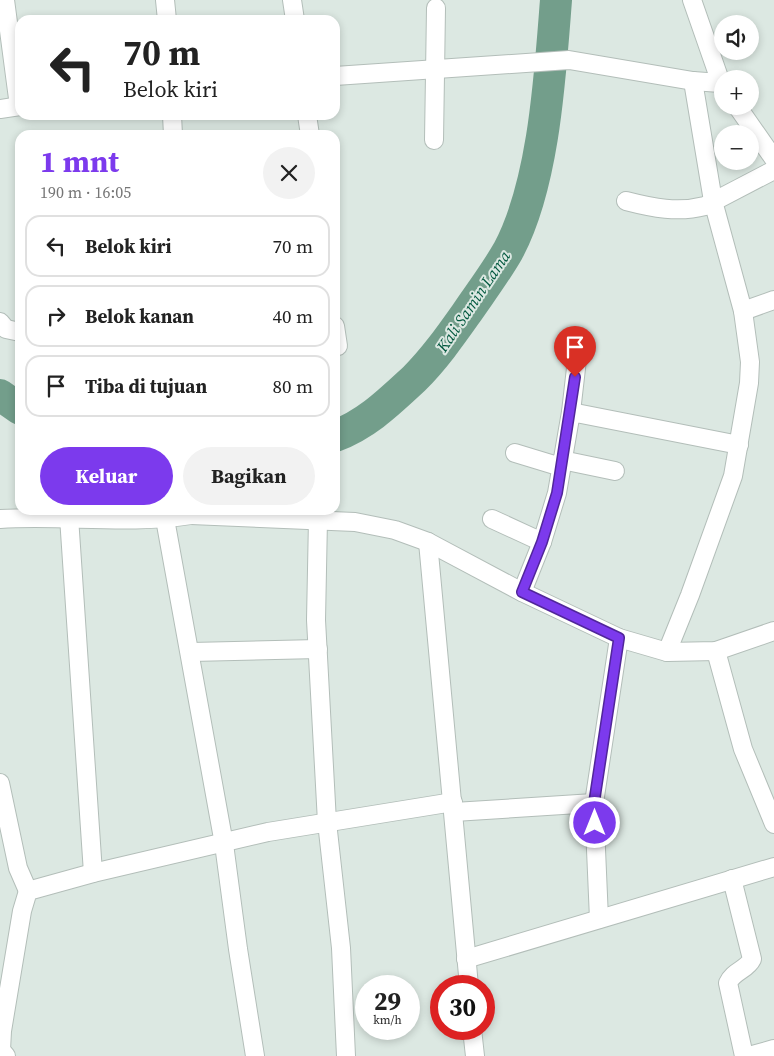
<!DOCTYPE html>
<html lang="id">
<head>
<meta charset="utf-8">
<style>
	body { margin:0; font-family:"Source Serif 4",serif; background:#f2f2f2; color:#222; height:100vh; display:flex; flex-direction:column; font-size:19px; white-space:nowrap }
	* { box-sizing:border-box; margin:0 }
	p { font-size:16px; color:#767676 }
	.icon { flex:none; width:28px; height:28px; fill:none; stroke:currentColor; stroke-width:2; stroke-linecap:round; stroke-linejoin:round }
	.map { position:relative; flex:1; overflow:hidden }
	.sheet { position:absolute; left:15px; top:130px; width:325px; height:385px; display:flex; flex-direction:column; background:#fff; border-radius:15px; box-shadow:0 2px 8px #0003 }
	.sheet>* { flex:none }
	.guide { position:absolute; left:15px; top:15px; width:325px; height:105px; border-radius:15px; box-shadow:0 2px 8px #0003; background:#fff; color:#222; overflow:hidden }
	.controls { position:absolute; left:714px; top:15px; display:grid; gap:10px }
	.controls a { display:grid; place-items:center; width:45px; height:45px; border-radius:50%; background:#fff; box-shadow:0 2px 8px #0003; font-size:25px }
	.speed { position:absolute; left:355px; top:975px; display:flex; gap:10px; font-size:25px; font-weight:700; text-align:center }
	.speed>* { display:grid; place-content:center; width:65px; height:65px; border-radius:50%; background:#fff; box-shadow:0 2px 8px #0003; line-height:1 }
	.speed small { font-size:12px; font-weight:400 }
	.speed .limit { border:8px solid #d22; background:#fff; color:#111 }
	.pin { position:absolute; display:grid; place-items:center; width:42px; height:42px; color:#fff; margin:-51px -21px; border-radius:50% 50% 50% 0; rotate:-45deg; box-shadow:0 0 5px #0007 }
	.pin .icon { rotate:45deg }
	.me { position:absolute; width:55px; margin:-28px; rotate:0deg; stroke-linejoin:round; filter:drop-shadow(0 0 4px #0008) }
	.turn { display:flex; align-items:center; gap:18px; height:105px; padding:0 25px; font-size:22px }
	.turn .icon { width:65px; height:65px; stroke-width:2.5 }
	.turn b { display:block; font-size:35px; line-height:42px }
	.round { display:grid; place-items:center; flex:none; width:52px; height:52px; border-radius:26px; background:#f2f2f2 }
	.overview { display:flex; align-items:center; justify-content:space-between; height:85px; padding:0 25px }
	h1 { font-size:30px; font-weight:700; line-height:38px; color:#7c3aed }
	.action { display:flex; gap:10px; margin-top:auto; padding:10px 25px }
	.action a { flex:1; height:58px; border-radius:30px; background:#7c3aed; color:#fff; font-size:20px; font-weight:700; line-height:58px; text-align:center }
	.action a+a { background:#f2f2f2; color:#222 }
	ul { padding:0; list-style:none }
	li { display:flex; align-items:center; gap:15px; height:62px; margin:0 10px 8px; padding:0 15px; border:2px solid #e0e0e0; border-radius:15px }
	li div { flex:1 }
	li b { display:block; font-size:19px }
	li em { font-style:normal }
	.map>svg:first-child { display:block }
</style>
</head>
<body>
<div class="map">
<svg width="774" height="1056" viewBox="0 0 774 1056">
	<rect width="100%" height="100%" fill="#dce8e2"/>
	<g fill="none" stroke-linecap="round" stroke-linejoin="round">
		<g stroke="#739e8b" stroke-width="32">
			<polyline points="0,395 20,409"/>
			<path d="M 335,436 C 367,424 389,402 414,379 C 435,358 451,335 468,311 C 481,292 496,272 508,251 C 544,184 550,76 556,0"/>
		</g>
		<g stroke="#b3beb9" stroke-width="20">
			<g id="minor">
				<polyline points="5,0 19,106"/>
				<polyline points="165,0 167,20"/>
				<polyline points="292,0 295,20"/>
				<polyline points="692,0 722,86"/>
				<polyline points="335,76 569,60 693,81 720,83"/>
				<polyline points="737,106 774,159"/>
				<polyline points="0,109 20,106"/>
				<polyline points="172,115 173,135"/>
				<polyline points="307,115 310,135"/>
				<polyline points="434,140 436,8"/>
				<path d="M 626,201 C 653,208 678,213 705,206 L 774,170"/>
				<polyline points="743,311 774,300"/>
				<polyline points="0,322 6,329 20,332"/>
				<polyline points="335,326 338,346"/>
				<polyline points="571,412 579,342"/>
				<polyline points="515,453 561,467"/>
				<polyline points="562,460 615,471"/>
				<polyline points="191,510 191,515 355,522 395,530 428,542 522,592 619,638 667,652 716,651 774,631"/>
				<polyline points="69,517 93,873"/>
				<path d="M 0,519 C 63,515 129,525 191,515"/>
				<polyline points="165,519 224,844 238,949 255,1056"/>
				<polyline points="318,519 316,620 327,822 341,948 346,1056"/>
				<polyline points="492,519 542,542"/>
				<polyline points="428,542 469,986"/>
				<polyline points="522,592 542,542 557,493 571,412 739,445"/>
				<polyline points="716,651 743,749 774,824"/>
				<polyline points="191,652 318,649"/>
				<polyline points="667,652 690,595 733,476 749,383 750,362 743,311 713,201 693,81"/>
				<polyline points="0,783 18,868 28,891"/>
				<polyline points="454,812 594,803"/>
				<path d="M 732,879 L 752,959 C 747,970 733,971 728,983 L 744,1056"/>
				<polyline points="599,919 594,803 619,638"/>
				<polyline points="466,959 774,867"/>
				<polyline points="472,1029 475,1056"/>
				<polyline points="6,1056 1,1050 2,1031 22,911 28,891 93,873 268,832 453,802"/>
				<polyline points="749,1056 774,1049"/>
			</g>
		</g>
		<use href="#minor" stroke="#fff" stroke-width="18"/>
	</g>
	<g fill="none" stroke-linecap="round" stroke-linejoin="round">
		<g stroke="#51269a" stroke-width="12">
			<polyline id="route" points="575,377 557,493 542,542 522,592 619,638 594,803 595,823"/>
		</g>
		<use href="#route" stroke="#7c3aed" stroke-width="9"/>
	</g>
	<g text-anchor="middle" stroke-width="4" stroke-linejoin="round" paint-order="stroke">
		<g font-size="16" font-style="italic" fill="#03593f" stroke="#dce8e2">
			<text transform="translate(473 301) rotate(-56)" y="6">Kali Samin Lama</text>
		</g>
	</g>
</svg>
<div class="controls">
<a><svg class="icon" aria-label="sound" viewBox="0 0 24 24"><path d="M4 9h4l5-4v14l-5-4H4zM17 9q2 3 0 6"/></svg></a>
<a>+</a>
<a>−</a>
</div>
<div class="speed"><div>29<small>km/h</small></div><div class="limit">30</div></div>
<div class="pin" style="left:575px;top:377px;background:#d93025"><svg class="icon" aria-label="arrive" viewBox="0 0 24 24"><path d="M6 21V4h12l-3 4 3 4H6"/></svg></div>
<svg class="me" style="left:595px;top:823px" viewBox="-20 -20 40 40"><circle r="17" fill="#7c3aed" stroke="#fff" stroke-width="3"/><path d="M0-11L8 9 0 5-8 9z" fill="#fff"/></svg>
<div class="guide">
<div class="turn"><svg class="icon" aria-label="left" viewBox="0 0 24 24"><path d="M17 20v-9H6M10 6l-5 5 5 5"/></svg><div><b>70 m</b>Belok kiri</div></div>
</div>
<section class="sheet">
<div class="overview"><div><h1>1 mnt</h1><p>190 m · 16:05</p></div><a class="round"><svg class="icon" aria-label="close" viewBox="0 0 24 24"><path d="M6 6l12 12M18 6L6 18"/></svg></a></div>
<ul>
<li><svg class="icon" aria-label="left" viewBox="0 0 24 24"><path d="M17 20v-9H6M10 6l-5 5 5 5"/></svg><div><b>Belok kiri</b></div><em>70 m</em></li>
<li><svg class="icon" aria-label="right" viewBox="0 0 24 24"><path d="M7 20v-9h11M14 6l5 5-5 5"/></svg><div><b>Belok kanan</b></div><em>40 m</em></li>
<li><svg class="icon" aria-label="arrive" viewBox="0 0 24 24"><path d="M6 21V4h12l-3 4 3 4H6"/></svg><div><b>Tiba di tujuan</b></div><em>80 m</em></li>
</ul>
<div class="action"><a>Keluar</a><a>Bagikan</a></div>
</section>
</div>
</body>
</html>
